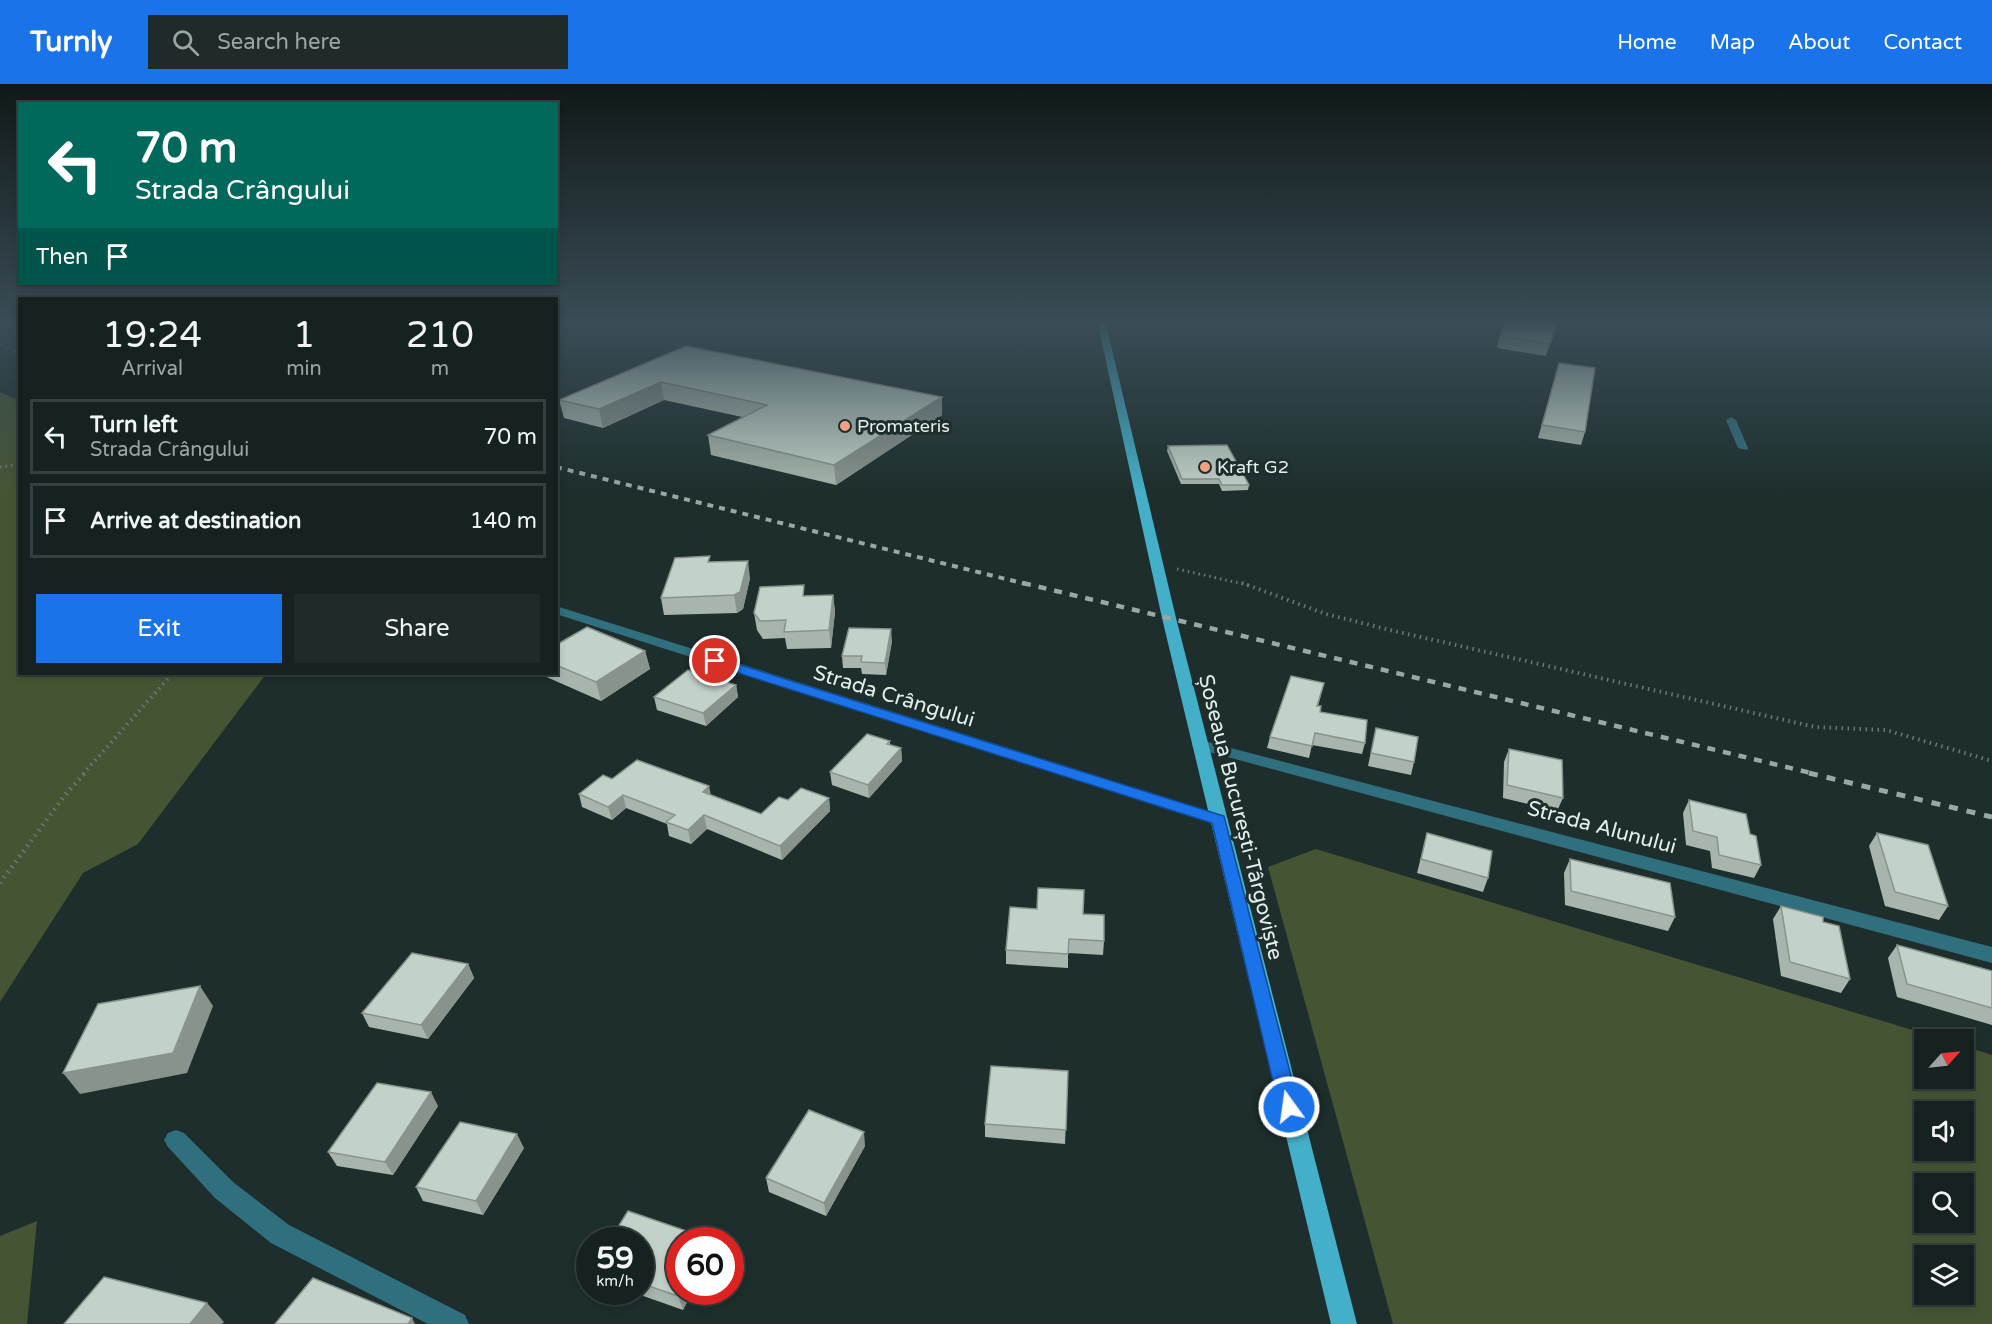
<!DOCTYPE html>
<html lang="en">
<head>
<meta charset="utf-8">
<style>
	body { margin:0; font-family:"Varela Round",sans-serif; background:#1f2a2a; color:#f1f3f6; height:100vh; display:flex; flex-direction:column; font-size:22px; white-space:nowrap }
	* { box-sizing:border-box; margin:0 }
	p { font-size:20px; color:#9ea4a5 }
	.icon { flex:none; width:33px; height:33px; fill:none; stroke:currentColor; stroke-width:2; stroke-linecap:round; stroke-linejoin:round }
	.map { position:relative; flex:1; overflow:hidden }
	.sheet { position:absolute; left:18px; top:213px; width:540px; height:378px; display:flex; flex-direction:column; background:#162221; border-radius:0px; box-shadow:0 3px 9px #0003,0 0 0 2px #353f3f }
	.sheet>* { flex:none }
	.top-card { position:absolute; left:18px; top:18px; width:540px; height:183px; border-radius:0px; box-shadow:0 3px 9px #0003,0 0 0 2px #353f3f; background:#00695c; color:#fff; overflow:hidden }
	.needle { width:39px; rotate:63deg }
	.fabs { position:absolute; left:1914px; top:945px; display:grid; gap:12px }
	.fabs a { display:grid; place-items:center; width:60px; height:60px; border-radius:0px; background:#162221; box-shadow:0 3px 9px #0003,0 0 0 2px #353f3f; font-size:30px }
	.speed { position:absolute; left:576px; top:1143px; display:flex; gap:12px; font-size:30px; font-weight:700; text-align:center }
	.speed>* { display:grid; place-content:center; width:78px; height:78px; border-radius:50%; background:#162221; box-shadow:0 3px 9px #0003,0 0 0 2px #353f3f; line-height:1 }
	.speed small { font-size:15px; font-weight:400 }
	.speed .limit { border:9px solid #d22; background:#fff; color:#111 }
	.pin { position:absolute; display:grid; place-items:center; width:51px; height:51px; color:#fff; margin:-26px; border:3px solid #fff; border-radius:50%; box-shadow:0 2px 6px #0007 }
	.me { position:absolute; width:66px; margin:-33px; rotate:346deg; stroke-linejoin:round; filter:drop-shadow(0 0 4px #0008) }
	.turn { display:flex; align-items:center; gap:21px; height:126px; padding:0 18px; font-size:27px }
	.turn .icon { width:78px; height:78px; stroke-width:2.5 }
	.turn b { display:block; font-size:42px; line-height:51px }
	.then { display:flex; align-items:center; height:57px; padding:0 18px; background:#0003; gap:12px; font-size:22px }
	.eta { display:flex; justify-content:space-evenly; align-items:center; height:102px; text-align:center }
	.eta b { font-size:36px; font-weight:600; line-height:42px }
	.button { display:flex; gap:12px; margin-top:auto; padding:12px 18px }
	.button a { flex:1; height:69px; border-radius:0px; background:#1a73e8; color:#fff; font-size:24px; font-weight:600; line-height:69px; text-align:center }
	.button a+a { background:#1f2a2a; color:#f1f3f6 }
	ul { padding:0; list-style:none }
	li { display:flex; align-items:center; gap:18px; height:75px; margin:0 12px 9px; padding:0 6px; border:3px solid #353f3f; border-radius:0px }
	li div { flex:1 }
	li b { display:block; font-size:22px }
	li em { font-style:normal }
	header { display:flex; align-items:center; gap:36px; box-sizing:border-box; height:84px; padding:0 30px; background:#1a73e8; color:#fff }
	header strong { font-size:28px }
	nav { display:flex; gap:33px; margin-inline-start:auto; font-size:21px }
	.search { width:420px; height:54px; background:#1f2a2a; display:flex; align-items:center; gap:15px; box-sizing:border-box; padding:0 21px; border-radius:0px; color:#9ea4a5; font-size:22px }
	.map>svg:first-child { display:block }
</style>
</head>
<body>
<header>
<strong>Turnly</strong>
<div class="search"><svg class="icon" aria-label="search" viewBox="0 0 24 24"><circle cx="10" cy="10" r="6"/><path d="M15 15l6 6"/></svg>Search here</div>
<nav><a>Home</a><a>Map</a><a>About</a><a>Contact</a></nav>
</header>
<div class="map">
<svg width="1992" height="1240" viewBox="0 0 1992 1240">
	<rect width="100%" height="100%" fill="#1d2e2c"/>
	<g fill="#455534" fill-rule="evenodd">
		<polygon points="0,308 19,316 20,590 266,590 138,760 83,789 0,918"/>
		<path d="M 1316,765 L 1942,955 L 1924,956 L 1924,994 L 1964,994 L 1964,962 L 1992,971 L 1992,1240 L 1393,1240 L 1268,783 ZM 1924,1028 L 1964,1028 L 1964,1066 L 1924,1066 ZM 1924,1100 L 1964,1100 L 1964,1138 L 1924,1138 ZM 1924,1172 L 1964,1172 L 1964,1210 L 1924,1210 Z"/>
		<polygon points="37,1137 27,1240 0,1240 0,1152"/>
	</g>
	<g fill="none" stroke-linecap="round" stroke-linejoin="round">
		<polyline stroke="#6a7877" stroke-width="2" stroke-dasharray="1 3" stroke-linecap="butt" points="0,261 20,268"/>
		<g stroke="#6a7877" stroke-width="3" stroke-dasharray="1.5 4" stroke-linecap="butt">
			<polyline points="0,383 20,380"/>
			<polyline points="1177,485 1248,501"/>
		</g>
		<g stroke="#6a7877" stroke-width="4" stroke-dasharray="1.5 4.5" stroke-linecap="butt">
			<polyline points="1242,499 1326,530 1390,546 1815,643 1886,646 1992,677"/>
			<polyline points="83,690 172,590"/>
		</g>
		<polyline stroke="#6a7877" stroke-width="4.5" stroke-dasharray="1.5 5" stroke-linecap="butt" points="0,799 65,711 85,689"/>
		<polygon fill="#306f7e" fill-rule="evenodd" points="1731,333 1736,336 1748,364 1747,366 1738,364 1726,336"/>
		<g fill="#306f7e" fill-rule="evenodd">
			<polygon points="556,522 1225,732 1228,736 1225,740 1213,740 556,530"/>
			<polygon points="1200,656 1992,863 1992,879 1194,664 1192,661"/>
			<polygon points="176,1046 184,1049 233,1098 289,1141 465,1231 469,1240 428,1240 271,1159 215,1114 168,1063 164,1056 168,1049"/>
		</g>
		<polygon fill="#43afc8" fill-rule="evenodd" points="1097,236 1105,236 1176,534 1357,1240 1331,1240 1162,534"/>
		<polyline stroke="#9aa7a5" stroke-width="4" stroke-dasharray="6 6" stroke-linecap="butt" points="556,383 1030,501"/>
		<polyline stroke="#9aa7a5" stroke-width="4.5" stroke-dasharray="8 8" stroke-linecap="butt" points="1023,499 1815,690"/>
		<polyline stroke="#9aa7a5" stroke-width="5" stroke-dasharray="9 9" stroke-linecap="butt" points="1809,689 1992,733"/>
	</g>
	<g fill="#a7b5ac">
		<polygon points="974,236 991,236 987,238"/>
		<polygon points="1558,236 1546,272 1497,264 1500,251"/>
		<polygon points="686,262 942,331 836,401 711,371 708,351 742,333 664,316 603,344 564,334 559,316"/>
		<polygon points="1559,279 1585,348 1581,361 1538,354"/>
		<polygon points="1168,362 1249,401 1248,406 1222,407 1219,400 1181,400 1167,367"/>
		<polygon points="711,478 750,494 743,525 737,529 664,531 661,514"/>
		<polygon points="833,511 835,528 831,564 787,565 785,554 763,555 757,546 754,529 805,512"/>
		<polygon points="892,557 886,591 862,590 861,584 843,584 842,572"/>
		<polygon points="556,561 645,567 650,585 601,617 542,591 542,590 556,590"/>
		<polygon points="1324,599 1318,622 1320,628 1365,659 1362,670 1312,661 1309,674 1267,664 1270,653"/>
		<polygon points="736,601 738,613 706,642 657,626 654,613"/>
		<polygon points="1376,644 1414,678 1411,691 1368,682"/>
		<polygon points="890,657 890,661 901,664 902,677 869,714 832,701 830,688"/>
		<polygon points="1509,665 1563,714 1557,727 1503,714 1504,678"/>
		<polygon points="612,695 711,711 761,730 788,716 829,714 830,727 782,776 707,745 691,760 669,752 667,740 626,724 612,736 582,723 579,710"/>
		<polygon points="1689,716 1750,750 1761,781 1754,794 1712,784 1710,767 1686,761 1683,729"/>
		<polygon points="1427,749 1488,794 1483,808 1417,789"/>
		<polygon points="1877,749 1948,822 1939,836 1885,822 1869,762"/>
		<polygon points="1570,775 1675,833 1668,847 1565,821 1564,789"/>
		<polygon points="1781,822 1823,838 1850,895 1841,909 1781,892 1773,835"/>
		<polygon points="1083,830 1104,857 1103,871 1068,869 1068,884 1006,880 1006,866"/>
		<polygon points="1897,861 1992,887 1992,941 1897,913 1888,874"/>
		<polygon points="468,880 474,894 428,955 369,943 362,929"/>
		<polygon points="1068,987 1065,1060 985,1053 985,1040"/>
		<polygon points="438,1022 393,1091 337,1082 328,1068"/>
		<polygon points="865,1062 826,1132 769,1108 766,1094"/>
		<polygon points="524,1064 483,1131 423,1117 416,1103"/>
		<polygon points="710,1155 683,1226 632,1208 640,1208 640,1156"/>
	</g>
	<g fill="#88938c">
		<polygon points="661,298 664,316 603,344 599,325"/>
		<polygon points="942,313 942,331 836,401 834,381"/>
		<polygon points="748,477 750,494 743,525 737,529 734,511"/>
		<polygon points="833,511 835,528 831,564 829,546"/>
		<polygon points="891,545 892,557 886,591 885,579"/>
		<polygon points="645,567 650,585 601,617 596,598"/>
		<polygon points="736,601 738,613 706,642 703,629"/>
		<polygon points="901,664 902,677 869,714 868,701"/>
		<polygon points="709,702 712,716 703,708"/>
		<polygon points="623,711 626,724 612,736 608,723"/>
		<polygon points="829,714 830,727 782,776 780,762"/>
		<polygon points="704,731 707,745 691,760 688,746"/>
		<polygon points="468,880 474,894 428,955 421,941"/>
		<polygon points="200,902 213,922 187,989 80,1010 63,989"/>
		<polygon points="431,1008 438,1022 393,1091 385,1078"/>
		<polygon points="864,1048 865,1062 826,1132 824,1119"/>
		<polygon points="517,1050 524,1064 483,1131 476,1117"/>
		<polygon points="681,1208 693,1208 683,1226 678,1212"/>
		<polygon points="207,1219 224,1238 222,1240 190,1240"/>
		<polygon points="412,1234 415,1240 408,1240"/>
	</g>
	<g fill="#c2d2c8" stroke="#88938c" stroke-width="1.5">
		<polygon points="1507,236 1558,236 1550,260 1500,251"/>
		<polygon points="686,262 942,313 834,381 708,351 767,321 661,298 599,325 559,316"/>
		<polygon points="1559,279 1595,284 1585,348 1542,341"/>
		<polygon points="1227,361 1249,401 1222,401 1219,395 1182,395 1168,362"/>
		<polygon points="710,472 708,478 748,477 740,508 734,511 661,514 675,474"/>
		<polygon points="804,501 803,512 833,511 829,546 784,548 786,536 760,537 754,529 760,503"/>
		<polygon points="587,543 645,567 596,598 556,581 556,561"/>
		<polygon points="849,544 891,545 885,579 861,578 862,572 842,572"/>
		<polygon points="688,586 736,601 703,629 654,613"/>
		<polygon points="1291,592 1324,599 1317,622 1321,622 1320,628 1367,636 1365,659 1315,649 1312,662 1270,653"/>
		<polygon points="1376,644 1418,653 1414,678 1371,669"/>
		<polygon points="867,650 890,657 887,660 901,664 868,701 830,688"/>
		<polygon points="1509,665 1562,676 1563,714 1507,701"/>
		<polygon points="637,676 709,702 703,708 761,730 779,713 788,716 801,704 829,714 780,762 704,731 688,746 666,738 675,731 623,711 608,723 579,710 603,691 612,695"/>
		<polygon points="1689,716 1746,730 1750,750 1756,752 1761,781 1719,771 1717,753 1693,747"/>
		<polygon points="1427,749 1492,767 1488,794 1421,775"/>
		<polygon points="1877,749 1928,761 1948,822 1895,808"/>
		<polygon points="1570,775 1670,799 1675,833 1571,807"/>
		<polygon points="1038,804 1084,806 1083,830 1104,831 1104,857 1069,855 1068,870 1006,866 1010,823 1037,825"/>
		<polygon points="1781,822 1823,833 1823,838 1839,842 1850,895 1790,878"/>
		<polygon points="1897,861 1992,887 1992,924 1907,900"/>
		<polygon points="412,869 468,880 421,941 362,929"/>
		<polygon points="200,902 173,969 63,989 98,920"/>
		<polygon points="991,982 1068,987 1066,1046 985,1040"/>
		<polygon points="377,999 431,1008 385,1078 328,1068"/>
		<polygon points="809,1026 864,1048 824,1119 766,1094"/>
		<polygon points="460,1038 517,1050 476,1117 416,1103"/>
		<polygon points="628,1127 710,1155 709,1156 680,1156 680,1208 681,1208 678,1212 640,1199 640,1156 610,1156"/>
		<polygon points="104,1193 207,1219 190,1240 64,1240"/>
		<polygon points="313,1194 412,1234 408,1240 275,1240"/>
	</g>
	<linearGradient id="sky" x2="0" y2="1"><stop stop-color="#101918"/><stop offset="0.58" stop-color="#3a4c56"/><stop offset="1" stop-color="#3a4c56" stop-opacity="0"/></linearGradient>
	<rect width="1992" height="409" fill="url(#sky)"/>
	<polygon fill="#1a73e8" stroke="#114b97" stroke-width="1.5" points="715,573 1224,732 1299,1023 1296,1029 1289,1032 1282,1029 1279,1023 1212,739 710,580 709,577"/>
	<g fill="#f2a080" stroke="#1d2e2c" stroke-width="2">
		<circle cx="845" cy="342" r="6"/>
		<circle cx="1205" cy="383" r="6"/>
	</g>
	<g text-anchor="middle" stroke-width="6" stroke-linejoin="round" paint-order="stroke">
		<g font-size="18" fill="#e4eeed" stroke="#1d2e2c" text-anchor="start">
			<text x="857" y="348">Promateris</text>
			<text x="1217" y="389">Kraft G2</text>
		</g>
		<g font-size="21" fill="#e4eeed" stroke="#1d2e2c">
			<text transform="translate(894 612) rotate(17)" y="7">Strada Crângului</text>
			<text transform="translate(1241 733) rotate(76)" y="7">Șoseaua București-Târgoviște</text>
			<text transform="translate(1602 743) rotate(15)" y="7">Strada Alunului</text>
		</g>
	</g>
</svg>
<div class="fabs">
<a><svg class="needle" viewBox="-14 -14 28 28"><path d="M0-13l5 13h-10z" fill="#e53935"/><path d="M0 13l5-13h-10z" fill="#9ea4a5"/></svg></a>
<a><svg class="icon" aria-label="sound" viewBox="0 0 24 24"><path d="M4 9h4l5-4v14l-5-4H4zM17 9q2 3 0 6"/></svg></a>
<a><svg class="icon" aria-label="search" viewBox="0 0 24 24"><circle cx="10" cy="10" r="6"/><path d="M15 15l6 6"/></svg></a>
<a><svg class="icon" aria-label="layers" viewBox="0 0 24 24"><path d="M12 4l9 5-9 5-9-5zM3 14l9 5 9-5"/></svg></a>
</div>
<div class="speed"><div>59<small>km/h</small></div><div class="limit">60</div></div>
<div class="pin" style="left:715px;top:577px;background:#d93025"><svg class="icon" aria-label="arrive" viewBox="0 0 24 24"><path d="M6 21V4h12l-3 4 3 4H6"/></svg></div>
<svg class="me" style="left:1289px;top:1023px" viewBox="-20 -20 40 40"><circle r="17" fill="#1a73e8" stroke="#fff" stroke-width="3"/><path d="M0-11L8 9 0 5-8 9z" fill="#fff"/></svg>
<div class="top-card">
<div class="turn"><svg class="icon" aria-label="left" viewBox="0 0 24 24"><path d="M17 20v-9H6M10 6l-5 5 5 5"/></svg><div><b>70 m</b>Strada Crângului</div></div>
<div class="then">Then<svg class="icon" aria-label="arrive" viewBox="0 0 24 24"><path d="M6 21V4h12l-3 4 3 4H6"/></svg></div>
</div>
<section class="sheet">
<div class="eta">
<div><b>19:24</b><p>Arrival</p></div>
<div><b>1</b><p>min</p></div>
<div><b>210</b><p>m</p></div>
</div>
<ul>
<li><svg class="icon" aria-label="left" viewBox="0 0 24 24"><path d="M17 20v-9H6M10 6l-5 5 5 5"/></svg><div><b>Turn left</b><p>Strada Crângului</p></div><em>70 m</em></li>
<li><svg class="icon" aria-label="arrive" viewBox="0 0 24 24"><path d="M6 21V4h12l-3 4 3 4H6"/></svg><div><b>Arrive at destination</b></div><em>140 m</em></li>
</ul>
<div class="button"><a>Exit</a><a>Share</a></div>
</section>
</div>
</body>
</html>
